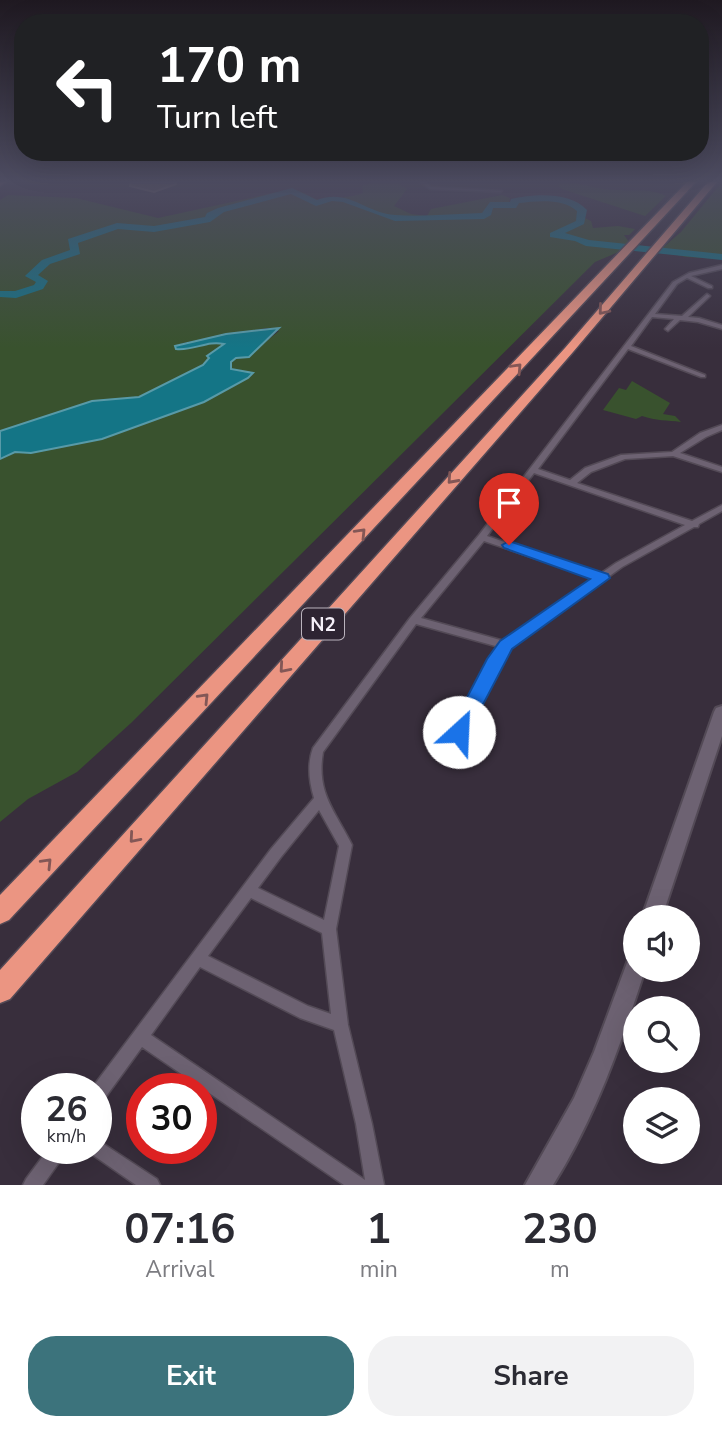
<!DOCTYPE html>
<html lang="en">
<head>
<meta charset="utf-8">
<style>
	body { margin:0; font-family:"Nunito Sans",sans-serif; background:#f2f2f3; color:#2b2b33; height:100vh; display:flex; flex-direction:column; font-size:26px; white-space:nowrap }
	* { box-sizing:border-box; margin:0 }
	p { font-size:23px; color:#7c7c81 }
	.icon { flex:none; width:38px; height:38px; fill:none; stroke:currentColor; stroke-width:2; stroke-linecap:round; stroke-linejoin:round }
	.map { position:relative; height:1185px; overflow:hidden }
	.panel { display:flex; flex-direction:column; background:#fff; flex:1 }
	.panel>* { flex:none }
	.top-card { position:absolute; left:14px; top:14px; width:695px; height:147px; border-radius:28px; box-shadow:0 7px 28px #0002; background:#202124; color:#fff; overflow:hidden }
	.fabs { position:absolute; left:623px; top:905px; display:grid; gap:14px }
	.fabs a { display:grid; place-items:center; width:77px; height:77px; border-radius:50%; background:#fff; box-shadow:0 7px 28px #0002; font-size:35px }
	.speed { position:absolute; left:21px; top:1073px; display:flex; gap:14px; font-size:35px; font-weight:700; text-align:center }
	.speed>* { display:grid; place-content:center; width:91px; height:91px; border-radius:50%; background:#fff; box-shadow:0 7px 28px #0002; line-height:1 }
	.speed small { font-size:18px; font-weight:400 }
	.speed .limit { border:10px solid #d22; background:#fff; color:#111 }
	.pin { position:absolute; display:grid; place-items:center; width:60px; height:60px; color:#fff; margin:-72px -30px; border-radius:50% 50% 50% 0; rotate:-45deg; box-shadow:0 0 7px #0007 }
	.pin .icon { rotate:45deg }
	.me { position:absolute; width:77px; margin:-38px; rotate:25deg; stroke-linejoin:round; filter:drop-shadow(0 0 5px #0008) }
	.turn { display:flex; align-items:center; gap:24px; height:147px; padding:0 28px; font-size:32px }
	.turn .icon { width:91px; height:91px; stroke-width:2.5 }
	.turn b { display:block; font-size:49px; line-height:60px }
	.eta { display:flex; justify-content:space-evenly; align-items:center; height:119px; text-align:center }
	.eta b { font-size:42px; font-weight:700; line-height:49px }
	.action { display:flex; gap:14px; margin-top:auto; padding:14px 28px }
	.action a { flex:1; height:80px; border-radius:28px; background:#3c737c; color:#fff; font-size:28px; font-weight:700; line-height:80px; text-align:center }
	.action a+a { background:#f2f2f3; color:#2b2b33 }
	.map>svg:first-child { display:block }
</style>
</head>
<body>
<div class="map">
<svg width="722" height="1185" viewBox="0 0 722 1185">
	<rect width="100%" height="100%" fill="#382e3c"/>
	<g fill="#39522e">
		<path d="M 373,182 L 401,182 L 400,185 L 407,189 L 394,206 L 411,214 L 427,216 L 431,209 L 502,195 L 510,198 L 509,202 C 528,204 558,191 580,207 L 581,216 L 591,221 L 593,228 L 618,226 L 635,229 L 629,235 L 624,235 L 629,242 L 621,251 L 595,262 L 131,723 L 77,772 L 28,799 L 0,822 L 0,459 L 15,452 L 31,453 L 102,439 L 204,402 L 248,378 L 253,374 L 231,369 L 231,362 L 236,358 L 245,358 L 279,331 L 267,328 L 183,343 L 176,349 C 194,351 207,340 224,344 L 207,355 L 209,358 L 203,365 L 139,397 L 92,401 L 0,431 L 0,200 L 8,195 L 76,198 L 158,218 L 291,189 C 306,191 311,199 320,200 C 326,200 358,196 363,193 L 362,186 Z"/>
		<path d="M 560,182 C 577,182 589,187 605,189 C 625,192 649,187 666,196 L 645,216 L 562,189 L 559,186 Z"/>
		<polygon points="722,182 722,259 686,257 659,251 681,232"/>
		<path d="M 632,381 L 670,403 L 663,414 L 675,416 L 681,422 C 667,420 656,421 642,416 L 636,419 L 603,410 L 619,388 L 626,390 Z"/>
	</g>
	<path fill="#147586" stroke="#589aa8" stroke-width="2" d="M 279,328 L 249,357 L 236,358 L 231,362 L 231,369 L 253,373 L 248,378 L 204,402 L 102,439 L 31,453 L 15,452 L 0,459 L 0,431 L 92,401 L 139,397 L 203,365 L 209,358 L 207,356 L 224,344 C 207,340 194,351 176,349 L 175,346 L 226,334 Z"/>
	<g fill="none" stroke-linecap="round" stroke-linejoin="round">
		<path fill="#147586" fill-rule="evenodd" d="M 292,188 L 317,200 C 349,188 365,213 395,215 C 423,217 453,214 482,213 L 490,202 L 510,202 L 511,199 C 533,194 570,191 587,210 L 584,224 L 565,233 L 589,240 L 722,254 L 722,260 L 586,246 L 575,241 L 550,237 L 550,233 L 576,221 L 577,211 C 563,198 537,201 519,203 L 516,208 L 493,208 L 491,215 L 484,219 L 395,221 L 343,202 L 332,201 L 316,206 L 291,194 L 224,212 L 210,222 L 154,232 L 118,229 L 78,243 L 80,254 L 50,264 L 38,275 L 48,281 L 43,289 L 16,298 L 0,297 L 0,291 L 15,291 L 34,285 L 36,282 L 25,276 L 27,274 L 42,260 L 70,250 L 68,239 L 117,223 L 154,226 L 205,217 L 207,213 L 218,208 Z"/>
	</g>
	<polygon fill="#68564e" stroke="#8b786f" stroke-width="2" points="131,182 176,182 176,184 154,192 130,186"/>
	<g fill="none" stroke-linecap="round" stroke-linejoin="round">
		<g stroke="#534a56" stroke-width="3">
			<g id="minor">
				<polygon points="420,182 425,182 431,187 502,191 500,192 430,189"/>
				<path d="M 722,265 L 722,269 L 691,276 L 712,286 L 712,288 L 708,288 L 687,278 L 677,284 L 655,314 L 682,316 L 707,294 L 710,296 L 709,297 L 688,317 L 699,318 L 722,325 L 722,329 L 698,322 L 680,320 L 668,331 L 665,329 L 674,319 L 652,317 L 631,346 L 705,375 L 705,377 L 701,377 L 628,349 L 538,469 L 570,480 L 585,468 L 621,455 L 672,452 L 700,433 L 722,425 L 722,430 L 706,437 L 680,453 L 722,467 L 722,472 L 673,456 L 625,459 L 591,472 L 577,483 L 692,521 L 722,505 L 722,511 L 699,524 L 698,527 L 694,527 L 622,567 L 510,648 L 499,661 L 463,735 L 459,736 L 455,735 L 453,732 L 490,659 L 499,647 L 416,624 L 323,752 C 316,793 335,811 352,845 L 336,929 L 348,1025 L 372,1124 L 384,1185 L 344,1185 L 142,1047 L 102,1102 L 96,1104 L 96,1088 L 92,1088 L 271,849 L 314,798 C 309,781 307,764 313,748 L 410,618 L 479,535 L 673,282 L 689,273 ZM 534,473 L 685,525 L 616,563 L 600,574 L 487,536 ZM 484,541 L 594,578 L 504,641 L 421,618 ZM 319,810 L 339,846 L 324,920 L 258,888 L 281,857 ZM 251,898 L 322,933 L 331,1014 L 308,1006 L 208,956 ZM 200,967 L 300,1018 L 334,1030 L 356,1124 L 365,1180 L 151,1035 Z"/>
				<polygon points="96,1139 157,1179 160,1185 136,1185 90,1153 88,1148 96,1148"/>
				<polygon points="49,1148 67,1148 65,1154 43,1185 23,1185 26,1179"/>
			</g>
		</g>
		<g stroke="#534a56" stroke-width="4">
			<g id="secondary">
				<polygon points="722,706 722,736 662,917 642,917 714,712 716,708"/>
				<path d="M 635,957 L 635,970 L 645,970 C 621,1044 595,1118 553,1185 L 525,1185 L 574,1098 L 594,1052 L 628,960 Z"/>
			</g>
		</g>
		<g stroke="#534a56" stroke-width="3">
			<polygon id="primary" points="0,182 6,182 0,186"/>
		</g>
		<g stroke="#534a56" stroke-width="3">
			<g id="motorway">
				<polygon points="687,182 696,182 9,920 0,924 0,895"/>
				<polygon points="708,182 717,182 573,352 10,999 0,1003 0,970 565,348"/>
			</g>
		</g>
		<use href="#minor" fill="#6d6272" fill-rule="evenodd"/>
		<use href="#secondary" fill="#6d6272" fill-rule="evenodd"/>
		<use href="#primary" fill="#b9817c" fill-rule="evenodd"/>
		<use href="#motorway" fill="#eb9582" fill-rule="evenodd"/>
	</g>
	<defs><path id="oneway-chevron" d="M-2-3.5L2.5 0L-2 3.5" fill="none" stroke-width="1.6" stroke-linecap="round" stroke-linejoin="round" transform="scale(1.75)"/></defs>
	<g stroke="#835756">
		<use href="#oneway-chevron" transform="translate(603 310) rotate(130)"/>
		<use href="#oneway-chevron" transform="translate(517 368) rotate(-47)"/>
		<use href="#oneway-chevron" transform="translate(452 479) rotate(132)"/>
		<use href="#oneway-chevron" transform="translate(361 533) rotate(-46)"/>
		<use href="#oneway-chevron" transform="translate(284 668) rotate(131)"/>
		<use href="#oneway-chevron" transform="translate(204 698) rotate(-46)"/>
		<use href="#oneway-chevron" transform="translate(134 838) rotate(131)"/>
		<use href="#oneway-chevron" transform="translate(47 863) rotate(-46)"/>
	</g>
	<linearGradient id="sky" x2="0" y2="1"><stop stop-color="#1f1921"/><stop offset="0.52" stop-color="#4d4c61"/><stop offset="1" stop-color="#4d4c61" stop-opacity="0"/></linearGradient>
	<rect width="722" height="348" fill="url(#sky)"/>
	<polygon fill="#1a73e8" stroke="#114b97" stroke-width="2" points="509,541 608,574 610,578 512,649 466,737 459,739 449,732 487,659 500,641 590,579 504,548 502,545"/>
	<g text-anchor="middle" stroke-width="7" stroke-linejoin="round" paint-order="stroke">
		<rect fill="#2e2432" stroke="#bab3bd" stroke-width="2" x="302" y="608.5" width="42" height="31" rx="5"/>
		<g font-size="19" font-weight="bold" fill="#f6f0f9">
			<text x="323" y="631">N2</text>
		</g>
	</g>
</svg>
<div class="fabs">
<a><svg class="icon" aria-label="sound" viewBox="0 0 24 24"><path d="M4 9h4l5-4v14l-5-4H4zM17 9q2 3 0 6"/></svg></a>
<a><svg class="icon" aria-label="search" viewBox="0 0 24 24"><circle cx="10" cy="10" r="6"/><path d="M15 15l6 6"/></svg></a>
<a><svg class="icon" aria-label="layers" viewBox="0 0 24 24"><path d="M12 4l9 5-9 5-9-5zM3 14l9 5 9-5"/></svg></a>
</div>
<div class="speed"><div>26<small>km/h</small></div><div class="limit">30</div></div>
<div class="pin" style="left:509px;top:545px;background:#d93025"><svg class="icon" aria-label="arrive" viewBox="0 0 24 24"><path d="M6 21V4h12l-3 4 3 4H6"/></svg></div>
<svg class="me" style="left:459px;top:732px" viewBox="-20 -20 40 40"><circle r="19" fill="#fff"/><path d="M0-13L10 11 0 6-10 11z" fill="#1a73e8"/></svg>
<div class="top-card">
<div class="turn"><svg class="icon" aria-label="left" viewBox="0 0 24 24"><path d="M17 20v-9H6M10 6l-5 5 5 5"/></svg><div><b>170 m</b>Turn left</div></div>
</div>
</div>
<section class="panel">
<div class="eta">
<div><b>07:16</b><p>Arrival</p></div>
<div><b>1</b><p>min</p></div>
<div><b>230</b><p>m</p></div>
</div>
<div class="action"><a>Exit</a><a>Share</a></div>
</section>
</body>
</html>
